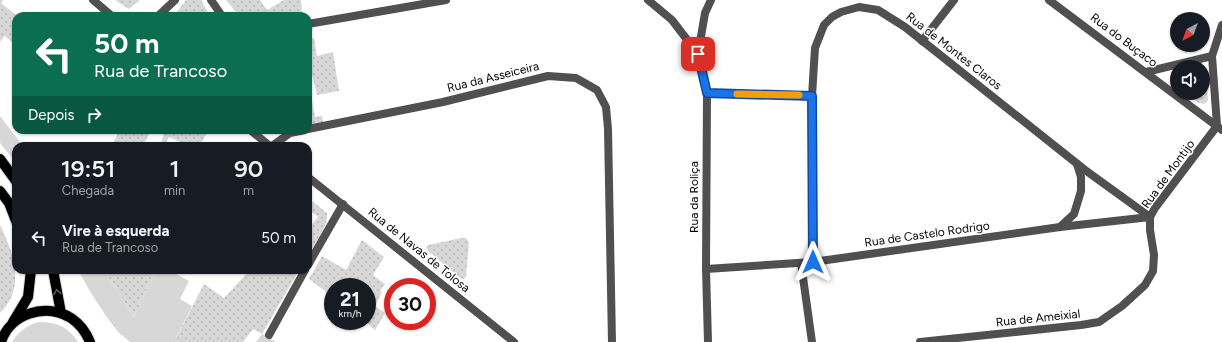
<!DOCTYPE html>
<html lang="pt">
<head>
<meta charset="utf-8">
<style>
	body { margin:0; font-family:Figtree,sans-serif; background:#242831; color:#f1f3f6; height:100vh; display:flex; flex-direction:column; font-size:15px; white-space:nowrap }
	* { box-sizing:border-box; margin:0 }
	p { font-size:13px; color:#9ea1a6 }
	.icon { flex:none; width:22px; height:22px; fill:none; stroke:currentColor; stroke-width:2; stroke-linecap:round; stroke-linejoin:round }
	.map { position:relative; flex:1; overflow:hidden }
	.side { position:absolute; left:12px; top:142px; width:300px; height:132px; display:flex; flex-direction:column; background:#171b24; border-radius:12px; box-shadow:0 1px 3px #0004 }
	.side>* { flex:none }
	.top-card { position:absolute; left:12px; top:12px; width:300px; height:122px; border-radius:12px; box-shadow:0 1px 3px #0004; background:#0b6e4f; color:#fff; overflow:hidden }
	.needle { width:26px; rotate:221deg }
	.controls { position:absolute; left:1170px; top:12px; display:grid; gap:8px }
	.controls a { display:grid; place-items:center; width:40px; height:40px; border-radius:50%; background:#171b24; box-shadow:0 1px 3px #0004; font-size:20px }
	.speed { position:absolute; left:324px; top:278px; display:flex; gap:8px; font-size:20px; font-weight:700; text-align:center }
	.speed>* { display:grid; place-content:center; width:52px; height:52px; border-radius:50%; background:#171b24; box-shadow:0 1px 3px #0004; line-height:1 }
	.speed small { font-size:10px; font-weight:400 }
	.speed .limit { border:6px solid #d22; background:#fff; color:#111 }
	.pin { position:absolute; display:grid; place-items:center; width:34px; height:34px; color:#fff; margin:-17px; border-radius:8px; box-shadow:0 2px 6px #0006 }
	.me { position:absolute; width:44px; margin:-22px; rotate:0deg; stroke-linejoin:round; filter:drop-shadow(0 0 3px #0008) }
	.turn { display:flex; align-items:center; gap:14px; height:84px; padding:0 16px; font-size:18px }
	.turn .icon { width:52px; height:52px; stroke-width:2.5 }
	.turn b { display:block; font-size:28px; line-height:34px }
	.then { display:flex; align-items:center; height:38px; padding:0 16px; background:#0003; gap:8px; font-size:15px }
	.eta { display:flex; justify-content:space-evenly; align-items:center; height:68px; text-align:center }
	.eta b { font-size:24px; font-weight:600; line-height:28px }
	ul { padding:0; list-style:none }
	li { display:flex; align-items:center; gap:12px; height:56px; padding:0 16px }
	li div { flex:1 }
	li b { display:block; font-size:15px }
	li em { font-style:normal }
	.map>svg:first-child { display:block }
</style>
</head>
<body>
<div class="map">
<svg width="1222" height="342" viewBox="0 0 1222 342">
	<defs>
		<pattern id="garden-dots" width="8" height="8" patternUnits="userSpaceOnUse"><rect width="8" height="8" fill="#d7d7d7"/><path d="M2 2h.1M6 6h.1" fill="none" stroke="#b7b7b7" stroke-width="1.8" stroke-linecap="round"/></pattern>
	</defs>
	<rect width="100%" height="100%" fill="#fff"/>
	<g fill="#d7d7d7">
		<polygon points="0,116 23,146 16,146 16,163 0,143"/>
		<polygon points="78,270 104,270 134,317 155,270 169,270 189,281 180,299 192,306 174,342 130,342 118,332 106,316 91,293"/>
		<path d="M 38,322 C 57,322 67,326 78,342 L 12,342 C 20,330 25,327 38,322 Z"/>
		<polygon points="262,334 276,342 256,342"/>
	</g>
	<g fill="url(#garden-dots)">
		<polygon points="0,0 3,0 1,3 17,16 16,46 5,36 0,42"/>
		<polygon points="115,0 140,0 129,9"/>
		<polygon points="186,0 201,0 210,16 174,16"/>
		<polygon points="226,0 260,0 267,10 284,0 301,0 302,13 289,16 243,16 236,12"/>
		<polygon points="314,38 317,56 333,52 339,91 317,95 309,62 308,63 308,39"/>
		<polygon points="1203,68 1206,70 1208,100 1204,104 1199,103 1185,93 1203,93"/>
		<polygon points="311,96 315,117 322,116 323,122 308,125 308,97"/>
		<path d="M 151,130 L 143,146 L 112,146 L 118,133 C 129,135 140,134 151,130 Z"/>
		<polygon points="173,130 208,130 200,146 189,146 169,137 165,145 161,143 164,134"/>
		<path d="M 308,198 L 327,213 C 329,226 314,244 308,255 L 308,229 L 318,217 L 308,209 Z"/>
		<path d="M 0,225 C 14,253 26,288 0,313 Z"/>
		<polygon points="461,238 466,238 469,243 466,276 464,279 460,278 428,251 426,247 428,245"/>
		<polygon points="362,240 384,257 373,275 385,284 380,291 382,292 375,306 385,313 375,330 364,321 367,321 367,287 333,287 333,297 309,279 322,256 346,270"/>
		<polygon points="104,270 155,270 134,317"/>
		<polygon points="250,270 299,270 262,334 253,329 243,342 174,342 204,284 224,298"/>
	</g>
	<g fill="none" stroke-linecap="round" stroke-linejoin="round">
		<g stroke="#dbdbdb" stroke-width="12">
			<g id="primary">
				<polyline points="0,159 16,181"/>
				<polyline points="0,191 9,203 16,221"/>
				<polyline points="53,270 61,313"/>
				<polyline points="13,322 28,297 31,270"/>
				<path d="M 1,342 C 10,314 45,302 71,318 C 80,324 86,332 90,342"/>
			</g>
		</g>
		<g stroke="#505050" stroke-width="8">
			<polyline points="93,0 112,16"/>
			<polyline points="211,0 222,16"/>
			<polyline points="648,0 672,20 698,54"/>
			<polyline points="1049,0 1222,130"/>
			<polyline points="158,16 175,0"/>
			<polyline points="308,24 446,0"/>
			<polyline points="922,41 954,0"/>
			<polyline points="1146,72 1212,56"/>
			<polyline points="707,93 812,96"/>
			<polyline points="1217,126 1212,56 1222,25"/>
			<polyline points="308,129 443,102 548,76 576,78 597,90 606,107 608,129 612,342"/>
			<polyline points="250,130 270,146"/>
			<polyline points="272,146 290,133 305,130"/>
			<polyline points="308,177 514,342"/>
			<polyline points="1060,227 1074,214 1081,191 1081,177 1077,164"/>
			<polyline points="813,262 812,96 815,48 824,25 832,17 841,12 859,7 878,10 905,27 1085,170 1150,217"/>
			<polyline points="801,263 812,342"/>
			<polyline points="308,265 343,204"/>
			<polyline points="706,269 813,262 1060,227 1150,217"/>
			<polyline points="269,335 305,270"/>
			<polyline points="708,342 706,269 707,93 698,54 705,13 711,0"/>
			<polyline points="920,342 1081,325 1099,322 1122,306 1145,285 1153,271 1154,255 1150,230 1150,217 1155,208 1217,126"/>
		</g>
		<use href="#primary" stroke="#000" stroke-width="10"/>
	</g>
	<defs><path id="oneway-chevron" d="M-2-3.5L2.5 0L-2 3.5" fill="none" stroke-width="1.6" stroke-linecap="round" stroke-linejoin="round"/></defs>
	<use stroke="#595959" href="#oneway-chevron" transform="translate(57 292) rotate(-101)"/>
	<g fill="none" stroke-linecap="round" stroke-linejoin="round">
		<g stroke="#114b97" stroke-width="10">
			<polyline id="route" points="698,54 707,93 812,96 813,262"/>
		</g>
		<use href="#route" stroke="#1a73e8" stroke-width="7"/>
		<polyline stroke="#f59e0b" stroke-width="7" points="737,94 799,95"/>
	</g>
	<g text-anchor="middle" stroke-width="3" stroke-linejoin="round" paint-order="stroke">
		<g font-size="12" fill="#000" stroke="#fff">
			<text transform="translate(1124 40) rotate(37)" y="4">Rua do Buçaco</text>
			<text transform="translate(954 51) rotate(38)" y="4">Rua de Montes Claros</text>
			<text transform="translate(493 77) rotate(-14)" y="4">Rua da Asseiceira</text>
			<text transform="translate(1168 174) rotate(-54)" y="4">Rua de Montijo</text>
			<text transform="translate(694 197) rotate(-90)" y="4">Rua da Roliça</text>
			<text transform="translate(927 234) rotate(-8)" y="4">Rua de Castelo Rodrigo</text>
			<text transform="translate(419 250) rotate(39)" y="4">Rua de Navas de Tolosa</text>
			<text transform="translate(1038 318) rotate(-6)" y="4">Rua de Ameixial</text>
		</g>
	</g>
</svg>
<div class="controls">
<a><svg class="needle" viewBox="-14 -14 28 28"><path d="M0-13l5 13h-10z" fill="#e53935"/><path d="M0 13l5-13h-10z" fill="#9ea1a6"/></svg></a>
<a><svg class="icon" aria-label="sound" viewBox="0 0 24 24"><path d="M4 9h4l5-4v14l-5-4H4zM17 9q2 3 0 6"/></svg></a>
</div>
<div class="speed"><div>21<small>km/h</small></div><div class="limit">30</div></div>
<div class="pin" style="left:698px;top:54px;background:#d93025"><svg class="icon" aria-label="arrive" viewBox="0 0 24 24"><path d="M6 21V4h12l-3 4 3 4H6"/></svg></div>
<svg class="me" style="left:813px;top:262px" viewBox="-20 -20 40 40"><path d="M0-17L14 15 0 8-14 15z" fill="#1a73e8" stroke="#fff" stroke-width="4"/></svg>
<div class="top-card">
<div class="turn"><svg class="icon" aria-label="left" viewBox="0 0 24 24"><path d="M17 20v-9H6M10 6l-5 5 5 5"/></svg><div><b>50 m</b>Rua de Trancoso</div></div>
<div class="then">Depois<svg class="icon" aria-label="right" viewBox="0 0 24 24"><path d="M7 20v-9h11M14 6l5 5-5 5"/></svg></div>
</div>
<section class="side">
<div class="eta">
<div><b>19:51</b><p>Chegada</p></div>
<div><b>1</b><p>min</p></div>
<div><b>90</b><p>m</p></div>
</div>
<ul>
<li><svg class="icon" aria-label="left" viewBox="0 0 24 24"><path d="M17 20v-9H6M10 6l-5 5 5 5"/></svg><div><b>Vire à esquerda</b><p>Rua de Trancoso</p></div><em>50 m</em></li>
</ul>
</section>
</div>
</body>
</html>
